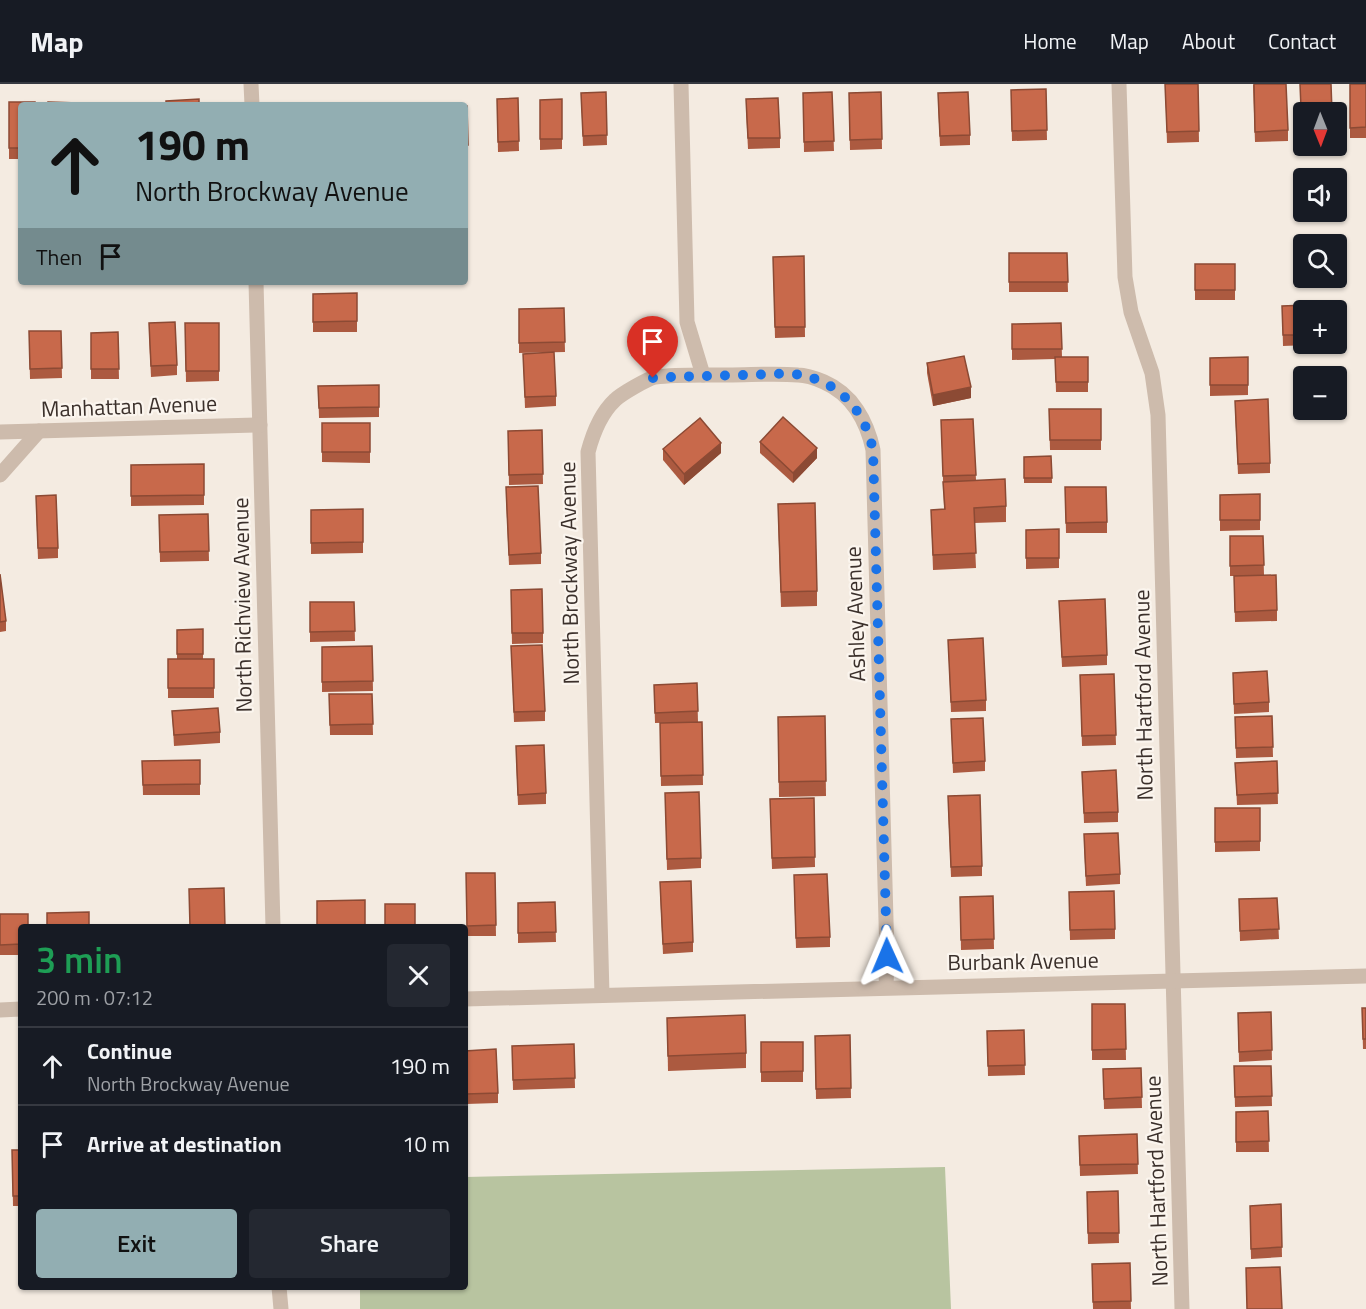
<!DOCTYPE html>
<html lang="en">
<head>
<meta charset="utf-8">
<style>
	body { margin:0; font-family:"Titillium Web",sans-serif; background:#242831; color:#f1f3f6; height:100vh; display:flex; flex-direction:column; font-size:22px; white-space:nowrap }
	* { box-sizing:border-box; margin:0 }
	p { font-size:20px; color:#9ea1a6 }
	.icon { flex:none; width:33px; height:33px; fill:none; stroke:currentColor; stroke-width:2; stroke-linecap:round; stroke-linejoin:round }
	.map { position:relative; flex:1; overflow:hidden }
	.sheet { position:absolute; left:18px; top:840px; width:450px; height:366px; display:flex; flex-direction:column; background:#171b24; border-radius:6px; box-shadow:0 2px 4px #0004 }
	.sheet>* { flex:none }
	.top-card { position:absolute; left:18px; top:18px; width:450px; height:183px; border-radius:6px; box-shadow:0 2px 4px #0004; background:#92aeb2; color:#111; overflow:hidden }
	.needle { width:39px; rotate:179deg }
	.fabs { position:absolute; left:1293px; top:18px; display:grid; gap:12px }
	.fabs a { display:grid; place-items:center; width:54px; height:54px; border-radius:6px; background:#171b24; box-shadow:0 2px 4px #0004; font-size:30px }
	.pin { position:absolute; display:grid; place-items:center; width:51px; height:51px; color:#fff; margin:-62px -26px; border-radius:50% 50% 50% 0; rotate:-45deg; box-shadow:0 0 6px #0007 }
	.pin .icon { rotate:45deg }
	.me { position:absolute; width:66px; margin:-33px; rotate:359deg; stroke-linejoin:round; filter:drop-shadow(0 0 4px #0008) }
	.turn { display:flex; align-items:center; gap:21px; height:126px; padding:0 18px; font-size:27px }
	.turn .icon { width:78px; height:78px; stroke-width:2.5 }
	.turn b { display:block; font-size:42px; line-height:51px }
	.then { display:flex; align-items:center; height:57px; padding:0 18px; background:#0003; gap:12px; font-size:22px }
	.round { display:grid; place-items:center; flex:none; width:63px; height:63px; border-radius:6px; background:#242831 }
	.head { display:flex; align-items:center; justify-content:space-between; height:102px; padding:0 18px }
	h1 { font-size:36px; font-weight:600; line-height:45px; color:#1e9e55 }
	.action { display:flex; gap:12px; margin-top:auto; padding:12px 18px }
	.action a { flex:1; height:69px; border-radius:6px; background:#92aeb2; color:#111; font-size:24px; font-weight:600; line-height:69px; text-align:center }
	.action a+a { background:#242831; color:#f1f3f6 }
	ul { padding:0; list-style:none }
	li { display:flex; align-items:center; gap:18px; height:78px; padding:0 18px; border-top:2px solid #363941 }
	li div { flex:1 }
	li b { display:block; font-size:22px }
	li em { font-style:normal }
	header { display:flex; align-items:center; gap:36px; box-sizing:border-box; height:84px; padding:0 30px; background:#171b24; border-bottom:2px solid #363941 }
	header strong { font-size:28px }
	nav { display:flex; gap:33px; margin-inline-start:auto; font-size:21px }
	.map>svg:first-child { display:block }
</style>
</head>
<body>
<header>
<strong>Map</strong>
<nav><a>Home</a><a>Map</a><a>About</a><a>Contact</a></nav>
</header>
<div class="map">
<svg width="1366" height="1225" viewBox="0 0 1366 1225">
	<rect width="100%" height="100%" fill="#f4ebe1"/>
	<polygon fill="#b8c4a0" points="945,1083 951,1225 360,1225 360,1203 465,1203 465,1093"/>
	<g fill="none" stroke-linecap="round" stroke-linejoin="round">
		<g stroke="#cdbbac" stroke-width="15">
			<polyline points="251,0 252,21"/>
			<polyline points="681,0 687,238 703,291"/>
			<polyline points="1119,0 1125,193 1131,228 1152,289 1158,331 1182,1225"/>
			<polyline points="256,198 273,843"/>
			<polyline points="0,348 260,341"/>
			<polyline points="0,391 39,347"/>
			<path d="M 602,911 L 588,368 C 593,349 600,330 615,316 C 621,310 647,295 655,293 C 678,290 705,291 728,291 C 751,291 775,289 798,291 C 806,291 817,295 824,298 C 852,310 867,337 873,366 L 887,872 L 886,903"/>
			<polyline points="465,915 1366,892"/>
			<polyline points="0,926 21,925"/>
			<polyline points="279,1203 281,1225"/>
		</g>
	</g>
	<g fill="#ac5a40">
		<polygon points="1165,0 1198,0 1199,58 1167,59"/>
		<polygon points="1253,0 1288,46 1288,57 1255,58"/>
		<polygon points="1300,0 1304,28 1304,58 1302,58"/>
		<rect x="1350" y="0" width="16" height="54"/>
		<polygon points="1046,5 1047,56 1012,57 1011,6"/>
		<polygon points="606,8 607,61 583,62 581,9"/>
		<polygon points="832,8 834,67 804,68 803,9"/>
		<polygon points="881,8 882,65 850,66 849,9"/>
		<polygon points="518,14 519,67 498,68 497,15"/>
		<polygon points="562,15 562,65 540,66 540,16"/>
		<polygon points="9,18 21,21 21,75 9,75"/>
		<polygon points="938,19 970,51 970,61 940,62"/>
		<polygon points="465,22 467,22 468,71 465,71"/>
		<polygon points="746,25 780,54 780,64 748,65"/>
		<polygon points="1009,169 1067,169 1068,208 1009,208"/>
		<polygon points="804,172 805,253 775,254 773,173"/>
		<rect x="1195" y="180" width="40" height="36"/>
		<polygon points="313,210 357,237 357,248 313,248"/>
		<polygon points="1282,222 1304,226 1304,260 1334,260 1283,262"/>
		<polygon points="564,224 565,268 519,269 519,225"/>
		<polygon points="185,239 219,239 219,297 186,298"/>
		<polygon points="1061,239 1062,273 1088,273 1088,308 1056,308 1055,275 1012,276 1012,240"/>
		<polygon points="29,247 61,247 62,294 30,295"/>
		<polygon points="118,248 119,295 91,295 91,249"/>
		<polygon points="149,250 177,281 177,291 151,293"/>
		<polygon points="523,270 556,312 556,322 525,324"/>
		<polygon points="1248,273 1248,311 1210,312 1210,274"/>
		<polygon points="927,279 971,314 933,322 927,289"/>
		<polygon points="318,302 379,323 379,333 319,334"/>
		<polygon points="1049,325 1101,325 1101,366 1050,366"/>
		<polygon points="1235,327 1270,379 1270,389 1238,390"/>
		<polygon points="973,335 976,396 1006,422 1006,438 974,439 976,484 933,486 931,426 944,425 941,336"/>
		<polygon points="322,339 370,339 370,379 322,378"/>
		<polygon points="542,346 543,400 509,401 508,347"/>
		<polygon points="760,358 817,374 793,399 760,369"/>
		<polygon points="663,365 721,369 684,401 663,376"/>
		<polygon points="1051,372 1052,399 1024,399 1024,373"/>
		<polygon points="204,380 204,421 131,422 131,381"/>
		<polygon points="1065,403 1107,438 1107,449 1066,449"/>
		<polygon points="1260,410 1260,446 1220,447 1220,411"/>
		<polygon points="506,413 541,469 541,480 509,481"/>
		<polygon points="36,422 58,464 58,474 38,475"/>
		<polygon points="311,426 363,458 363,469 311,470"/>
		<polygon points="208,430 209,477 160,478 159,431"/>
		<polygon points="778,435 817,507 817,522 781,523"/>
		<polygon points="1026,446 1059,474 1059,484 1026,485"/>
		<polygon points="1230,452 1263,452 1264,491 1277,526 1277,537 1235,538 1234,492 1245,492 1230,492"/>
		<polygon points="0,490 6,537 6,547 0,548"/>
		<polygon points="511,506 543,549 543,559 512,560"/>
		<polygon points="1059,517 1107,571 1107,581 1062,583"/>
		<polygon points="310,518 354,518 355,557 310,558"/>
		<polygon points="203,545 203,575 214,575 214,614 168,614 168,575 177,575 177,546"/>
		<polygon points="948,556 986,616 986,627 951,628"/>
		<polygon points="372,562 373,607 322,608 322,563"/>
		<polygon points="511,562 545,627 545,637 514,638"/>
		<polygon points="1233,589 1269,618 1269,628 1234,630"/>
		<polygon points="1114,590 1116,661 1082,662 1080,591"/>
		<polygon points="697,599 698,638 655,639 654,601"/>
		<polygon points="329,610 372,610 373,651 330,651"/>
		<polygon points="172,627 220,648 220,659 174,662"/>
		<polygon points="825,632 826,712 779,713 778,633"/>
		<polygon points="1272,632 1273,673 1236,674 1235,633"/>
		<polygon points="951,635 985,677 985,687 953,689"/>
		<polygon points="702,638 703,701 661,702 660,639"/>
		<polygon points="516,672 546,709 546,720 518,721"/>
		<polygon points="200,676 200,711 143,711 142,677"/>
		<polygon points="1277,677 1278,720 1237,721 1235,679"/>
		<polygon points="1082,688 1118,728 1118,738 1084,739"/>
		<polygon points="665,709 701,774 701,784 667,786"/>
		<polygon points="814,714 815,783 772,785 770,715"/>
		<polygon points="948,722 982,782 982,792 951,793"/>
		<polygon points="1215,724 1260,724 1260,767 1215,768"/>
		<polygon points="1084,761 1120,790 1120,800 1086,802"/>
		<polygon points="466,789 495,789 496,852 467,852"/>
		<polygon points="794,801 830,853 830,863 796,864"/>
		<polygon points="660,808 693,858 693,868 663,870"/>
		<polygon points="1069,808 1115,845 1115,855 1070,856"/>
		<polygon points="993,812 994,865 961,866 960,813"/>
		<polygon points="1277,814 1279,855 1240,857 1239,815"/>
		<polygon points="555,818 556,858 518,859 518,819"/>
		<polygon points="0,830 21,843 21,871 0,871"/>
		<polygon points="1092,920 1125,920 1126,976 1092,976"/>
		<polygon points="1362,924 1366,924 1366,965 1363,965"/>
		<polygon points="1271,928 1272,976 1239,978 1238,929"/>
		<polygon points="667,934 746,969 746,984 668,987"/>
		<polygon points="1024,946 1025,991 988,992 987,947"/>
		<polygon points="850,951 851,1014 816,1015 815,952"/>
		<rect x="761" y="958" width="42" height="40"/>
		<polygon points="574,960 575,1004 513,1006 512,962"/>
		<polygon points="465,967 498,1009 498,1019 466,1020"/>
		<polygon points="1234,982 1271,982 1272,1022 1235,1023"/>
		<polygon points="1141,984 1142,1024 1104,1025 1103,985"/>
		<polygon points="1268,1027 1269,1068 1236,1068 1236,1028"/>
		<polygon points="1137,1050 1138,1090 1080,1092 1079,1052"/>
		<polygon points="12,1066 21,1066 21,1122 13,1122"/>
		<polygon points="1118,1107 1119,1159 1088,1160 1087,1108"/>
		<polygon points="1281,1120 1282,1173 1251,1175 1250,1132"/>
		<polygon points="1130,1179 1131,1225 1093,1225 1092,1180"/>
	</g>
	<g fill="#8c4a34">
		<polygon points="971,303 971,314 933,322 933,311"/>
		<polygon points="721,359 721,369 684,401 684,390"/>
		<polygon points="817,364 817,374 793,399 793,389"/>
	</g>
	<g fill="#c8694b" stroke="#8c4a34" stroke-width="1.5">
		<polygon points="1165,0 1198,0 1199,47 1167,48"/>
		<polygon points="1254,0 1286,0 1288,46 1255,48"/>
		<polygon points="1300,0 1331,0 1332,28 1304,28 1304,48 1302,48"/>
		<polygon points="1350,0 1366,0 1366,43 1350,44"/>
		<polygon points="1046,5 1047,46 1012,47 1011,6"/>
		<polygon points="606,8 607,51 583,52 581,9"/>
		<polygon points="832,8 834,57 804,58 803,9"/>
		<polygon points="881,8 882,55 850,56 849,9"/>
		<polygon points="968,8 970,51 940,52 938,9"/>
		<polygon points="518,14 519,57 498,58 497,15"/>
		<polygon points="778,14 780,54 748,54 746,15"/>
		<polygon points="199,15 199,21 166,21 166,17"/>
		<polygon points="562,15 562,55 540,55 540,16"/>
		<polygon points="9,18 35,18 35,21 21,21 21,64 9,64"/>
		<polygon points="48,18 78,19 78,21 48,21"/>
		<polygon points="465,22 467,22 468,61 465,61"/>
		<polygon points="1009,169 1067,169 1068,198 1009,198"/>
		<polygon points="804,172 805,243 775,243 773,173"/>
		<rect x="1195" y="180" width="40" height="26"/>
		<polygon points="357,209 357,237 313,238 313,210"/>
		<polygon points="1333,220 1333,226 1304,226 1304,251 1283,251 1282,222"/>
		<polygon points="564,224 565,258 519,259 519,225"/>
		<polygon points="175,238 177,281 151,282 149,239"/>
		<polygon points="185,239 219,239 219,287 186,287"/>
		<polygon points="1061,239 1062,265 1012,265 1012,240"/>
		<polygon points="29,247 61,247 62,284 30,285"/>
		<polygon points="118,248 119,285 91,285 91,249"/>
		<polygon points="554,268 556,312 525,313 523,270"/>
		<polygon points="964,272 971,303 933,311 927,279"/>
		<polygon points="1055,273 1088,273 1088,298 1056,298"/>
		<polygon points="1248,273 1248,301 1210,301 1210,274"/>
		<polygon points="379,301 379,323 319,324 318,302"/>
		<polygon points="1268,315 1270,379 1238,380 1235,317"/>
		<polygon points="1049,325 1101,325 1101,356 1050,356"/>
		<polygon points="783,333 817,364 793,389 760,358"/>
		<polygon points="700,334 721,359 684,390 663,365"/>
		<polygon points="973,335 976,391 943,392 941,336"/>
		<rect x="322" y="339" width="48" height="29"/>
		<polygon points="542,346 543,390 509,391 508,347"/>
		<polygon points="1051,372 1052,394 1024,394 1024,373"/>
		<polygon points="204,380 204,411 131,412 131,381"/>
		<polygon points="1005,395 1006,422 974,424 976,469 933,471 931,426 945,425 943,398"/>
		<polygon points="538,402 541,469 509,471 506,403"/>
		<polygon points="1065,403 1106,403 1107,438 1066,439"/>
		<polygon points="1260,410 1260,436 1220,436 1220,411"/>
		<polygon points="56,411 58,464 38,464 36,412"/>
		<polygon points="815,419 817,507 781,508 778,420"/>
		<polygon points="363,425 363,458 311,459 311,426"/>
		<polygon points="208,430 209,467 160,468 159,431"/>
		<polygon points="1059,445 1059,474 1026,474 1026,446"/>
		<polygon points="1230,452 1263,452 1264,481 1230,482"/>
		<polygon points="0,490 6,537 0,538"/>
		<polygon points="1276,491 1277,526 1235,528 1234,492"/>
		<polygon points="542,505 543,549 512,549 511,506"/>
		<polygon points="1105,515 1107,571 1062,573 1059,517"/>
		<polygon points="310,518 354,518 355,547 310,548"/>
		<polygon points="203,545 203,570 177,570 177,546"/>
		<polygon points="983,554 986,616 951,618 948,556"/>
		<polygon points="542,561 545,627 514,628 511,562"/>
		<polygon points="372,562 373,597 322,598 322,563"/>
		<rect x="168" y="575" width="46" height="29"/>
		<polygon points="1267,587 1269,618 1234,620 1233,589"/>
		<polygon points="1114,590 1116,651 1082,652 1080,591"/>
		<polygon points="697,599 698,627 655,629 654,601"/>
		<polygon points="329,610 372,610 373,640 330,641"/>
		<polygon points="218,624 220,648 174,651 172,627"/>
		<polygon points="825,632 826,697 779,698 778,633"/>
		<polygon points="1272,632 1273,663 1236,664 1235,633"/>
		<polygon points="983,634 985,677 953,679 951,635"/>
		<polygon points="702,638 703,691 661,692 660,639"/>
		<polygon points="544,661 546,709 518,711 516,662"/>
		<polygon points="200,676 200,700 143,701 142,677"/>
		<polygon points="1277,677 1278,709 1237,711 1235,679"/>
		<polygon points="1116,686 1118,728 1084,729 1082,688"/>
		<polygon points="699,708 701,774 667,775 665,709"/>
		<polygon points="980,711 982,782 951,783 948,712"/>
		<polygon points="814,714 815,773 772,774 770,715"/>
		<polygon points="1215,724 1260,724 1260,757 1215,758"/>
		<polygon points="1118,749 1120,790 1086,792 1084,750"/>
		<polygon points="466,789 495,789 496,841 467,842"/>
		<polygon points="827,790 830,853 796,854 794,791"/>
		<polygon points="691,797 693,858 663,860 660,798"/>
		<polygon points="224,804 225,843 190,843 189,805"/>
		<polygon points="1114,807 1115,845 1070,846 1069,808"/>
		<polygon points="993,812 994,855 961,856 960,813"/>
		<polygon points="1277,814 1279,845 1240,847 1239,815"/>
		<polygon points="365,816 365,843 317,843 317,817"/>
		<polygon points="555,818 556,848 518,849 518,819"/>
		<rect x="385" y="820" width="30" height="23"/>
		<polygon points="89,828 89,843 47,843 47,829"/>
		<polygon points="0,830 28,830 28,843 21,843 21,860 0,861"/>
		<polygon points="1092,920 1125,920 1126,965 1092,966"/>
		<polygon points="1362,924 1366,924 1366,955 1363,955"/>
		<polygon points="1271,928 1272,966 1239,968 1238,929"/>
		<polygon points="745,931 746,969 668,972 667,934"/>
		<polygon points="1024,946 1025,981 988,982 987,947"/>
		<polygon points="850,951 851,1004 816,1005 815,952"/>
		<polygon points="761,958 803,958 803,987 761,988"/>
		<polygon points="574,960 575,994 513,996 512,962"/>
		<polygon points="496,965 498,1009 466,1010 465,967"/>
		<polygon points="1234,982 1271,982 1272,1012 1235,1013"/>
		<polygon points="1141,984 1142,1013 1104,1015 1103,985"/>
		<polygon points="1268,1027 1269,1057 1236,1058 1236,1028"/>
		<polygon points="1137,1050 1138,1080 1080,1081 1079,1052"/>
		<polygon points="12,1066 21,1066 21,1112 13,1112"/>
		<polygon points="1118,1107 1119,1149 1088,1149 1087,1108"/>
		<polygon points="1281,1120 1282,1163 1251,1165 1250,1122"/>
		<polygon points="1130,1179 1131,1217 1093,1218 1092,1180"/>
		<polygon points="1280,1183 1282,1225 1247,1225 1246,1184"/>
	</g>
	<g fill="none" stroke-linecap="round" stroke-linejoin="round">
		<path stroke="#1a73e8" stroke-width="10" stroke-dasharray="0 18" d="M 653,294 C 684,292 715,292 746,291 C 763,291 784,288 801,291 C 841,299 865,328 873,366 L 887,872"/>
	</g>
	<g text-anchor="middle" stroke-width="4.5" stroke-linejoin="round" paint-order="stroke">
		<g font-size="22" fill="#3b302b" stroke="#fbf5ee">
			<text transform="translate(129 322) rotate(-2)" y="8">Manhattan Avenue</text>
			<text transform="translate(569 489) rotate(-91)" y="8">North Brockway Avenue</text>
			<text transform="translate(242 521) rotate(-91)" y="8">North Richview Avenue</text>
			<text transform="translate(855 530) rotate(-92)" y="8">Ashley Avenue</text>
			<text transform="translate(1143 611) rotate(-91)" y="8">North Hartford Avenue</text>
			<text transform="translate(1023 877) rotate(-1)" y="8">Burbank Avenue</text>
			<text transform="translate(1156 1097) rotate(-92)" y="8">North Hartford Avenue</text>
		</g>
	</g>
</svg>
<div class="fabs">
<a><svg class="needle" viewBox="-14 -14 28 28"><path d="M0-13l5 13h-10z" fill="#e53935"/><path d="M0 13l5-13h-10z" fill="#9ea1a6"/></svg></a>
<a><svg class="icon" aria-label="sound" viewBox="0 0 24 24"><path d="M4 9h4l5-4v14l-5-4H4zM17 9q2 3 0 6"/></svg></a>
<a><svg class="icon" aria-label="search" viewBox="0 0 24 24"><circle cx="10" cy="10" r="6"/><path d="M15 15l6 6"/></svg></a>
<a>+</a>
<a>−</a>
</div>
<div class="pin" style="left:653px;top:294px;background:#d93025"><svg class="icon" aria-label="arrive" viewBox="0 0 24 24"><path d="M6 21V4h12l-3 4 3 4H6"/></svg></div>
<svg class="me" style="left:887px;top:872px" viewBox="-20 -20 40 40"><path d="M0-17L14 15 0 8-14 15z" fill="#1a73e8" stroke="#fff" stroke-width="4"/></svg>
<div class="top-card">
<div class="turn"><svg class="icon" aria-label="ahead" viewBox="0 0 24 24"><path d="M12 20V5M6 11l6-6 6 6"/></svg><div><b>190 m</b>North Brockway Avenue</div></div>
<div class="then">Then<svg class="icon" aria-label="arrive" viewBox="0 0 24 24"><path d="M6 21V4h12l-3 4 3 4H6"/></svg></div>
</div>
<section class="sheet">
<div class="head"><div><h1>3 min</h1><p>200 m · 07:12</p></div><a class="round"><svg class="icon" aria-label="close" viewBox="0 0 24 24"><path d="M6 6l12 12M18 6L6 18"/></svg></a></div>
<ul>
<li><svg class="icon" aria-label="ahead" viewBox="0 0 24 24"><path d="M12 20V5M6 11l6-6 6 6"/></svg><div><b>Continue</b><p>North Brockway Avenue</p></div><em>190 m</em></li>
<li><svg class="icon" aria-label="arrive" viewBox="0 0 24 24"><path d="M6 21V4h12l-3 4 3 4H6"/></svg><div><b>Arrive at destination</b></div><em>10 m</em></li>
</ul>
<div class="action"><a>Exit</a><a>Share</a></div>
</section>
</div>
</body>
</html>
